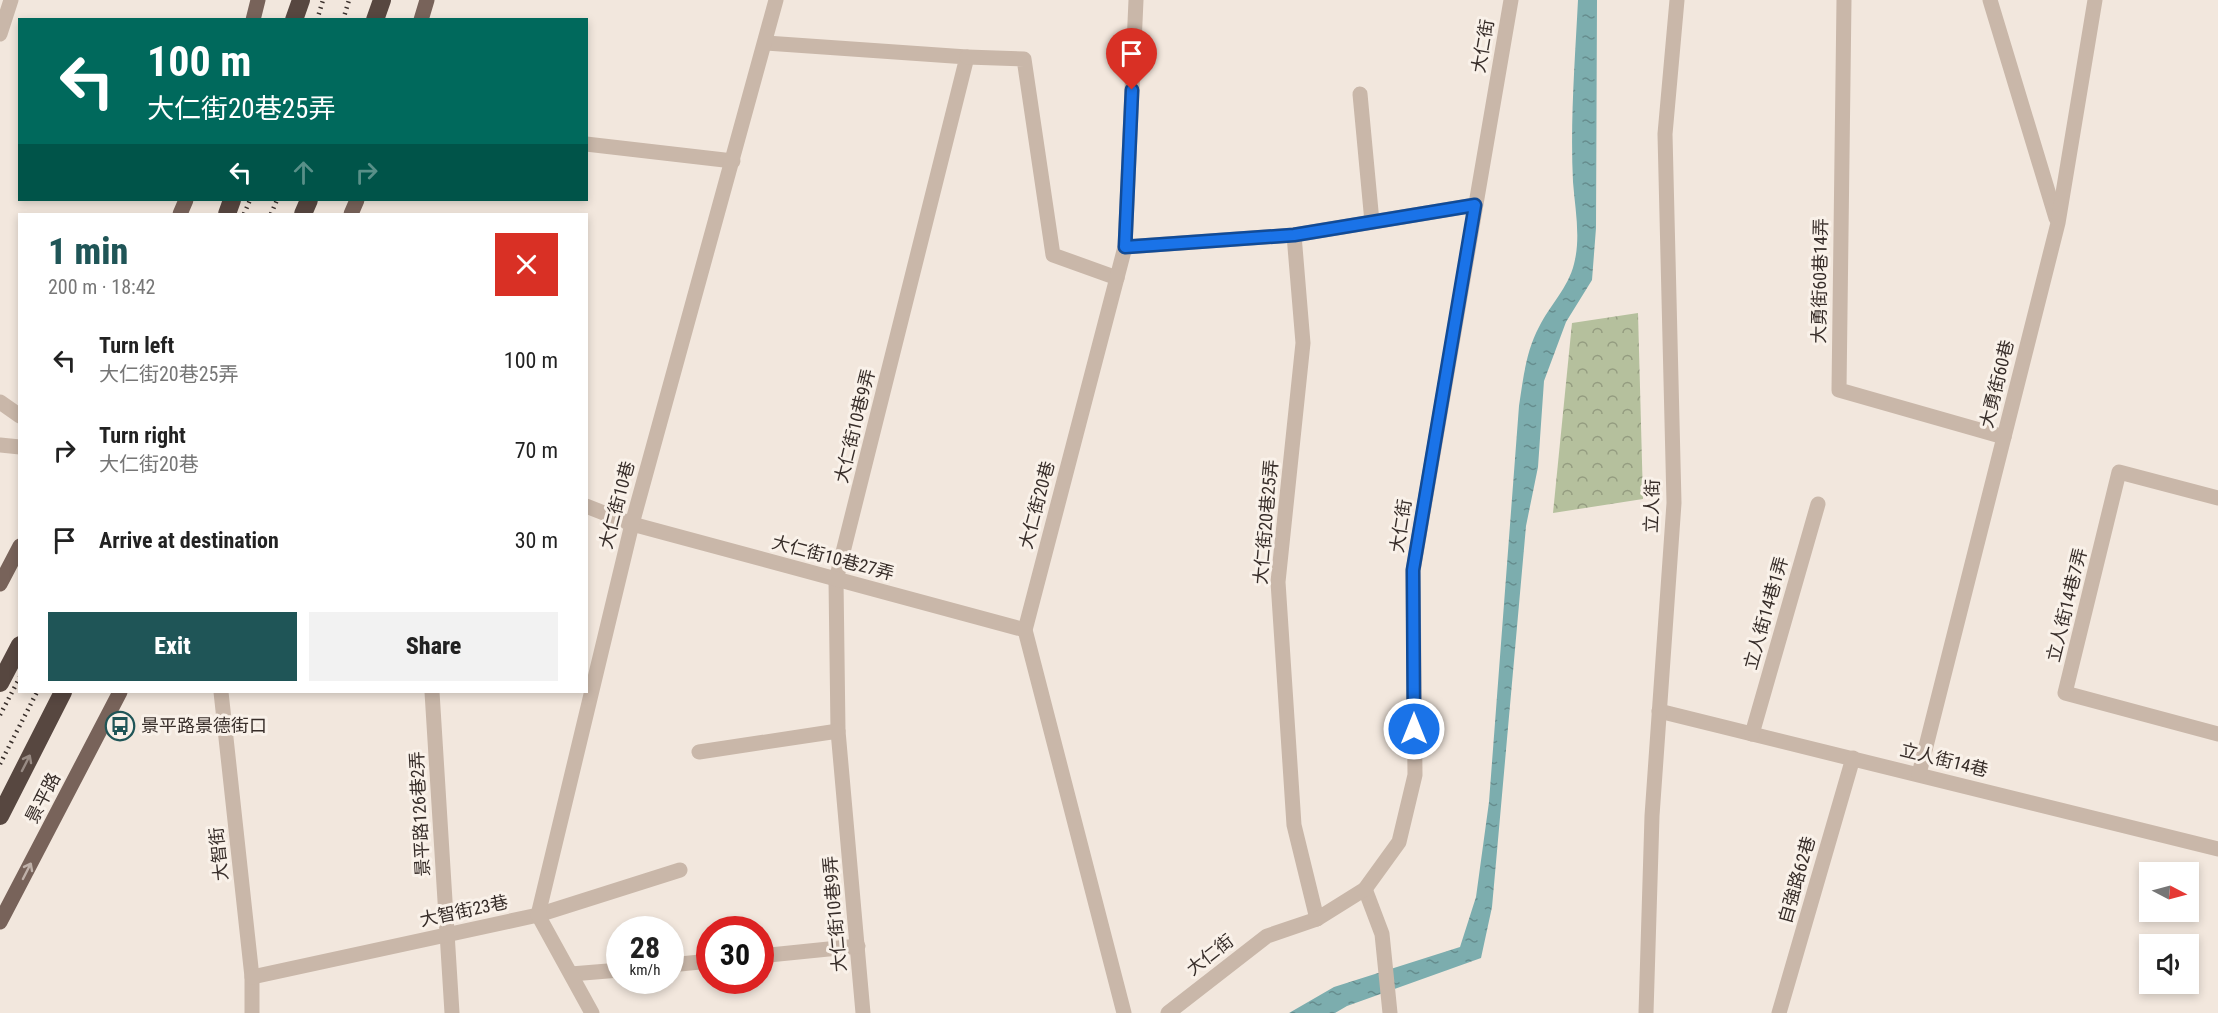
<!DOCTYPE html>
<html lang="en">
<head>
<meta charset="utf-8">
<style>
	body { margin:0; font-family:"Roboto Condensed","Noto Sans TC",sans-serif; background:#f2f2f2; color:#222; height:100vh; display:flex; flex-direction:column; font-size:22px; white-space:nowrap }
	* { box-sizing:border-box; margin:0 }
	p { font-size:20px; color:#767676 }
	.icon { flex:none; width:33px; height:33px; fill:none; stroke:currentColor; stroke-width:2; stroke-linecap:round; stroke-linejoin:round }
	.map { position:relative; flex:1; overflow:hidden }
	.panel { position:absolute; left:18px; top:213px; width:570px; height:480px; display:flex; flex-direction:column; background:#fff; border-radius:0px; box-shadow:0 3px 9px #0003 }
	.panel>* { flex:none }
	.hud { position:absolute; left:18px; top:18px; width:570px; height:183px; border-radius:0px; box-shadow:0 3px 9px #0003; background:#00695c; color:#fff; overflow:hidden }
	.needle { width:39px; rotate:96deg }
	.fabs { position:absolute; left:2139px; top:862px; display:grid; gap:12px }
	.fabs a { display:grid; place-items:center; width:60px; height:60px; border-radius:0px; background:#fff; box-shadow:0 3px 9px #0003; font-size:30px }
	.speed { position:absolute; left:606px; top:916px; display:flex; gap:12px; font-size:30px; font-weight:700; text-align:center }
	.speed>* { display:grid; place-content:center; width:78px; height:78px; border-radius:50%; background:#fff; box-shadow:0 3px 9px #0003; line-height:1 }
	.speed small { font-size:15px; font-weight:400 }
	.speed .limit { border:9px solid #d22; background:#fff; color:#111 }
	.pin { position:absolute; display:grid; place-items:center; width:51px; height:51px; color:#fff; margin:-62px -26px; border-radius:50% 50% 50% 0; rotate:-45deg; box-shadow:0 0 6px #0007 }
	.pin .icon { rotate:45deg }
	.me { position:absolute; width:66px; margin:-33px; rotate:0deg; stroke-linejoin:round; filter:drop-shadow(0 0 4px #0008) }
	.turn { display:flex; align-items:center; gap:21px; height:126px; padding:0 30px; font-size:27px }
	.turn .icon { width:78px; height:78px; stroke-width:2.5 }
	.turn b { display:block; font-size:42px; line-height:51px }
	.lanes { display:flex; align-items:center; height:57px; padding:0 30px; background:#0003; justify-content:center; gap:30px; direction:ltr }
	.lanes .off { opacity:.35 }
	.round { display:grid; place-items:center; flex:none; width:63px; height:63px; border-radius:0px; background:#f2f2f2 }
	.head { display:flex; align-items:center; justify-content:space-between; height:102px; padding:0 30px }
	h1 { font-size:36px; font-weight:800; line-height:45px; color:#1f5557 }
	.action { display:flex; gap:12px; margin-top:auto; padding:12px 30px }
	.action a { flex:1; height:69px; border-radius:0px; background:#1f5557; color:#fff; font-size:24px; font-weight:800; line-height:69px; text-align:center }
	.action a+a { background:#f2f2f2; color:#222 }
	ul { padding:0; list-style:none }
	li { display:flex; align-items:center; gap:18px; height:90px; padding:0 30px }
	li div { flex:1 }
	li b { display:block; font-size:22px }
	li em { font-style:normal }
	.map>svg:first-child { display:block }
</style>
</head>
<body>
<div class="map">
<svg width="2218" height="1013" viewBox="0 0 2218 1013">
	<defs>
		<pattern id="forest-crowns" width="20" height="18" patternUnits="userSpaceOnUse" patternTransform="scale(1.5)"><rect width="20" height="18" fill="#b5c09d"/><path d="M2 6a3 3 0 1 1 6 0M12 15a3 3 0 1 1 6 0" fill="none" stroke="#949c80"/></pattern>
		<pattern id="water-ripples" width="26" height="14" patternUnits="userSpaceOnUse" patternTransform="scale(1.5)"><rect width="26" height="14" fill="#7cadae"/><path d="M2 4q2-2 4 0t4 0M15 11q2-2 4 0t4 0" fill="none" stroke="#668d8e"/></pattern>
	</defs>
	<rect width="100%" height="100%" fill="#f2e7dd"/>
	<polygon fill="url(#forest-crowns)" points="1638,313 1643,499 1553,513 1572,323"/>
	<path fill="url(#water-ripples)" d="M 1578,0 L 1597,0 L 1596,228 L 1592,280 L 1566,322 L 1544,381 L 1538,467 L 1526,526 L 1492,907 L 1481,958 L 1347,1006 L 1335,1013 L 1289,1013 L 1334,987 L 1460,947 L 1476,897 L 1489,802 L 1519,406 C 1523,380 1526,351 1539,327 C 1550,305 1568,288 1574,264 C 1581,237 1575,209 1573,182 C 1570,122 1575,60 1578,0 Z"/>
	<g fill="none" stroke-linecap="round" stroke-linejoin="round">
		<g stroke="#c9b7a9" stroke-width="15">
			<polyline points="1844,0 1839,390 2004,437"/>
			<polyline points="1990,0 2056,218"/>
			<polyline points="0,34 11,0"/>
			<polyline points="766,43 967,57 836,580 838,731 863,1013"/>
			<polyline points="967,57 1024,59 1053,255 1117,278"/>
			<polyline points="1360,94 1372,222"/>
			<polyline points="586,144 733,161"/>
			<polyline points="1294,235 1303,343 1278,582 1294,825 1317,919"/>
			<polyline points="1125,247 1294,235 1475,205"/>
			<polyline points="0,402 20,416"/>
			<polyline points="0,445 20,447"/>
			<polyline points="2218,498 2119,472 2065,693 2218,734"/>
			<polyline points="586,506 632,524 1025,630"/>
			<polyline points="221,692 252,977 252,1013"/>
			<polyline points="432,692 452,1013"/>
			<polyline points="1659,711 2218,849"/>
			<polyline points="1752,734 1818,504"/>
			<polyline points="699,752 838,731"/>
			<polyline points="1919,774 2058,223 2095,0"/>
			<polyline points="1365,889 1382,934 1390,1013"/>
			<polyline points="760,956 858,946"/>
			<polyline points="670,965 710,961"/>
			<polyline points="571,974 620,970"/>
			<polyline points="252,977 538,915 680,870"/>
			<polyline points="592,1013 538,915 632,524 776,0"/>
			<polyline points="1124,1013 1025,630 1125,247 1136,0"/>
			<polyline points="1168,1013 1267,936 1317,919 1365,889 1399,842 1415,775 1413,571 1511,0"/>
			<polyline points="1646,1013 1652,816 1674,503 1665,134 1677,0"/>
			<polyline points="1779,1013 1853,758"/>
		</g>
		<g stroke="#78635a" stroke-width="15">
			<polyline points="253,20 258,0"/>
			<polyline points="421,20 427,0"/>
			<polyline points="180,214 186,200"/>
			<polyline points="351,214 357,200"/>
			<polyline points="0,584 20,546"/>
			<polyline points="0,922 120,692"/>
		</g>
		<g stroke="#574740" stroke-width="18">
			<polyline points="294,20 301,0"/>
			<polyline points="375,20 382,0"/>
			<polyline points="227,214 232,200"/>
			<polyline points="303,214 309,200"/>
			<polyline points="0,683 20,645"/>
			<polyline points="0,816 63,692"/>
		</g>
		<g stroke="#372d29" stroke-width="4.5" stroke-dasharray="1.5 4.5" stroke-linecap="butt">
			<polyline points="317,20 323,0"/>
			<polyline points="343,20 349,0"/>
			<polyline points="244,214 250,200"/>
			<polyline points="271,214 277,200"/>
			<polyline points="0,715 20,677"/>
			<polyline points="0,764 37,692"/>
		</g>
	</g>
	<defs><path id="oneway-shaft" d="M-6 0H5M1.5-3L5.5 0L1.5 3" fill="none" stroke-width="1.6" stroke-linecap="round" stroke-linejoin="round" transform="scale(1.5)"/></defs>
	<use stroke="#988b84" href="#oneway-shaft" transform="translate(26 763) rotate(-63)"/>
	<use stroke="#bfb1a9" href="#oneway-shaft" transform="translate(27 871) rotate(-63)"/>
	<g fill="none" stroke-linecap="round" stroke-linejoin="round">
		<g stroke="#114b97" stroke-width="15">
			<polyline id="route" points="1132,90 1125,247 1294,235 1475,205 1413,570 1414,729"/>
		</g>
		<use href="#route" stroke="#1a73e8" stroke-width="10"/>
	</g>
	<defs>
		<g id="bus-ring" transform="scale(1.5)"><circle r="9.5" fill="#f9f1e9" stroke="#1f5557" stroke-width="1.5"/><path d="M-5-6H5V4H4V6H2V4H-2V6H-4V4H-5ZM-3.5-4V0h7V-4ZM-3.5 1.2v1.5H-2V1.2ZM2 1.2v1.5H3.5V1.2Z" fill="#1f5557"/></g>
	</defs>
	<g fill-rule="evenodd">
		<use href="#bus-ring" x="120" y="726"/>
	</g>
	<g text-anchor="middle" stroke-width="6" stroke-linejoin="round" paint-order="stroke">
		<g font-size="18" fill="#372d29" stroke="#f9f1e9">
			<text transform="translate(1483 46) rotate(-80)" y="6">大仁街</text>
			<text transform="translate(1820 281) rotate(-89)" y="6">大勇街60巷14弄</text>
			<text transform="translate(1997 384) rotate(-76)" y="6">大勇街60巷</text>
			<text transform="translate(855 426) rotate(-76)" y="6">大仁街10巷9弄</text>
			<text transform="translate(617 505) rotate(-75)" y="6">大仁街10巷</text>
			<text transform="translate(1037 505) rotate(-75)" y="6">大仁街20巷</text>
			<text transform="translate(1652 506) rotate(-88)" y="6">立人街</text>
			<text transform="translate(1266 522) rotate(-85)" y="6">大仁街20巷25弄</text>
			<text transform="translate(1401 526) rotate(-81)" y="6">大仁街</text>
			<text transform="translate(833 558) rotate(15)" y="6">大仁街10巷27弄</text>
			<text transform="translate(2067 605) rotate(-76)" y="6">立人街14巷7弄</text>
			<text transform="translate(1766 613) rotate(-74)" y="6">立人街14巷1弄</text>
			<text transform="translate(1944 760) rotate(14)" y="6">立人街14巷</text>
			<text transform="translate(43 798) rotate(-63)" y="6">景平路</text>
			<text transform="translate(420 814) rotate(-93)" y="6">景平路126巷2弄</text>
			<text transform="translate(219 854) rotate(-96)" y="6">大智街</text>
			<text transform="translate(1797 880) rotate(-74)" y="6">自強路62巷</text>
			<text transform="translate(464 911) rotate(-12)" y="6">大智街23巷</text>
			<text transform="translate(835 914) rotate(-95)" y="6">大仁街10巷9弄</text>
			<text transform="translate(1210 955) rotate(-38)" y="6">大仁街</text>
		</g>
		<g font-size="18" fill="#372d29" stroke="#f9f1e9" text-anchor="start">
			<text x="141" y="732">景平路景德街口</text>
		</g>
	</g>
</svg>
<div class="fabs">
<a><svg class="needle" viewBox="-14 -14 28 28"><path d="M0-13l5 13h-10z" fill="#e53935"/><path d="M0 13l5-13h-10z" fill="#767676"/></svg></a>
<a><svg class="icon" aria-label="sound" viewBox="0 0 24 24"><path d="M4 9h4l5-4v14l-5-4H4zM17 9q2 3 0 6"/></svg></a>
</div>
<div class="speed"><div>28<small>km/h</small></div><div class="limit">30</div></div>
<div class="pin" style="left:1132px;top:90px;background:#d93025"><svg class="icon" aria-label="arrive" viewBox="0 0 24 24"><path d="M6 21V4h12l-3 4 3 4H6"/></svg></div>
<svg class="me" style="left:1414px;top:729px" viewBox="-20 -20 40 40"><circle r="17" fill="#1a73e8" stroke="#fff" stroke-width="3"/><path d="M0-11L8 9 0 5-8 9z" fill="#fff"/></svg>
<div class="hud">
<div class="turn"><svg class="icon" aria-label="left" viewBox="0 0 24 24"><path d="M17 20v-9H6M10 6l-5 5 5 5"/></svg><div><b>100 m</b>大仁街20巷25弄</div></div>
<div class="lanes"><svg class="icon" aria-label="left" viewBox="0 0 24 24"><path d="M17 20v-9H6M10 6l-5 5 5 5"/></svg><svg class="icon off" aria-label="ahead" viewBox="0 0 24 24"><path d="M12 20V5M6 11l6-6 6 6"/></svg><svg class="icon off" aria-label="right" viewBox="0 0 24 24"><path d="M7 20v-9h11M14 6l5 5-5 5"/></svg></div>
</div>
<section class="panel">
<div class="head"><div><h1>1 min</h1><p>200 m · 18:42</p></div><a class="round" style="background:#d93025;color:#fff"><svg class="icon" aria-label="close" viewBox="0 0 24 24"><path d="M6 6l12 12M18 6L6 18"/></svg></a></div>
<ul>
<li><svg class="icon" aria-label="left" viewBox="0 0 24 24"><path d="M17 20v-9H6M10 6l-5 5 5 5"/></svg><div><b>Turn left</b><p>大仁街20巷25弄</p></div><em>100 m</em></li>
<li><svg class="icon" aria-label="right" viewBox="0 0 24 24"><path d="M7 20v-9h11M14 6l5 5-5 5"/></svg><div><b>Turn right</b><p>大仁街20巷</p></div><em>70 m</em></li>
<li><svg class="icon" aria-label="arrive" viewBox="0 0 24 24"><path d="M6 21V4h12l-3 4 3 4H6"/></svg><div><b>Arrive at destination</b></div><em>30 m</em></li>
</ul>
<div class="action"><a>Exit</a><a>Share</a></div>
</section>
</div>
</body>
</html>
